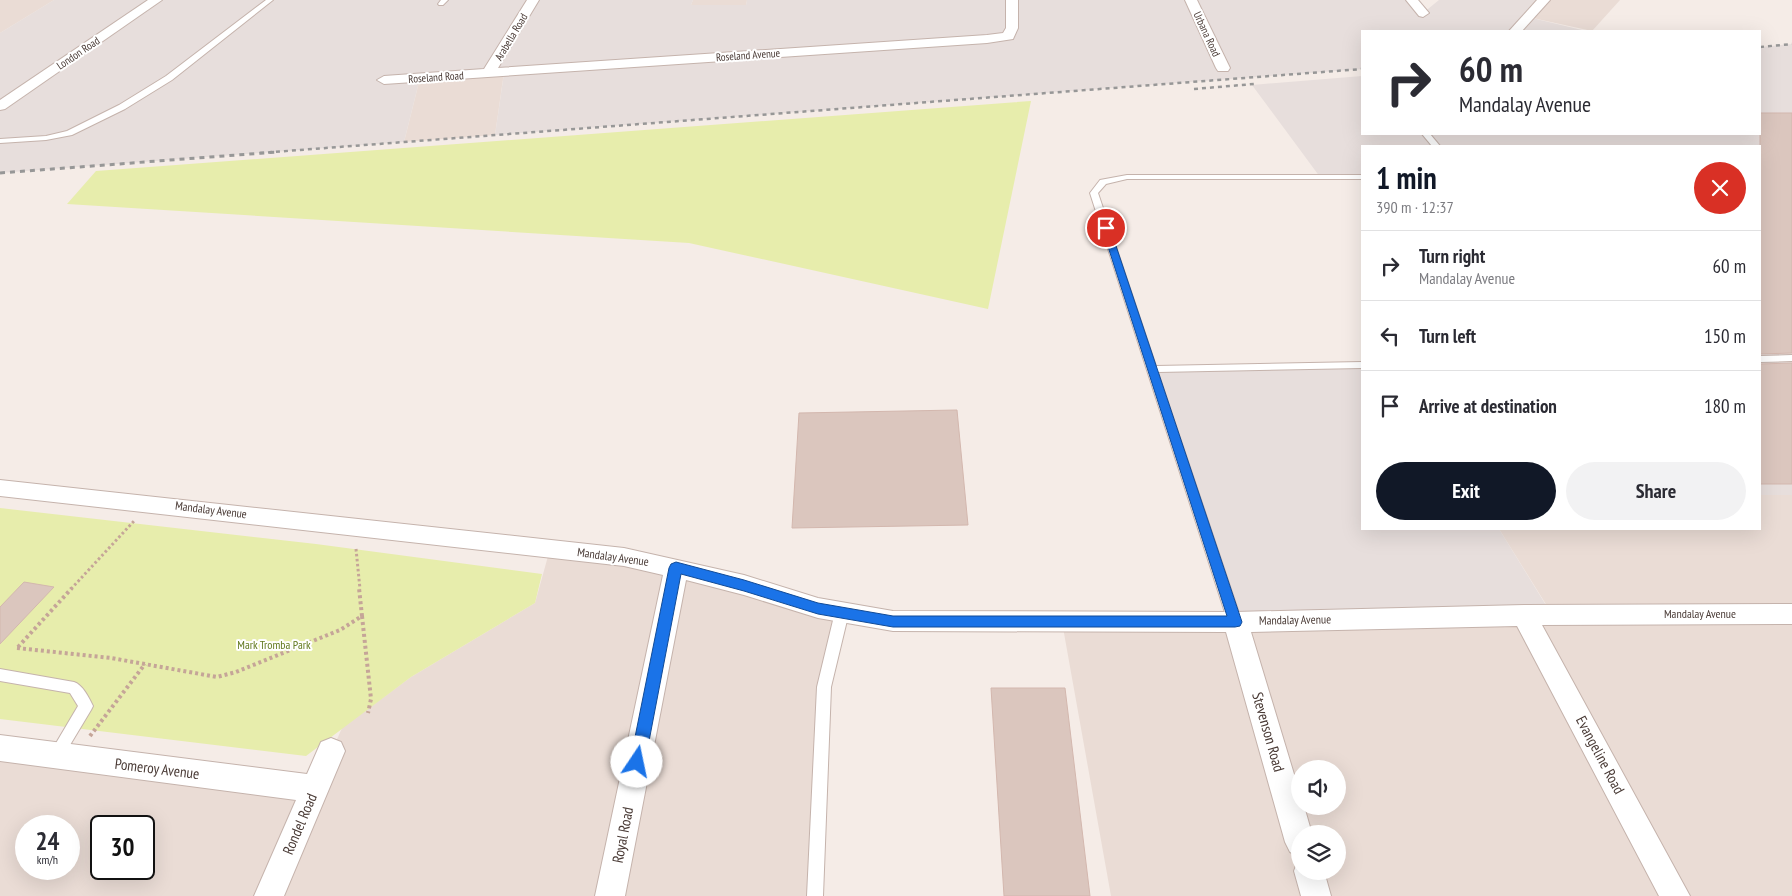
<!DOCTYPE html>
<html lang="en">
<head>
<meta charset="utf-8">
<style>
	body { margin:0; font-family:"PT Sans Narrow",sans-serif; background:#f2f2f3; color:#2b2b33; height:100vh; display:flex; flex-direction:column; font-size:19px; white-space:nowrap }
	* { box-sizing:border-box; margin:0 }
	p { font-size:16px; color:#7c7c81 }
	.icon { flex:none; width:28px; height:28px; fill:none; stroke:currentColor; stroke-width:2; stroke-linecap:round; stroke-linejoin:round }
	.map { position:relative; flex:1; overflow:hidden }
	.sheet { position:absolute; left:1361px; top:145px; width:400px; height:385px; display:flex; flex-direction:column; background:#fff; border-radius:0px; box-shadow:0 5px 20px #0002 }
	.sheet>* { flex:none }
	.hud { position:absolute; left:1361px; top:30px; width:400px; height:105px; border-radius:0px; box-shadow:0 5px 20px #0002; background:#fff; color:#2b2b33; overflow:hidden }
	.tools { position:absolute; left:1291px; top:760px; display:grid; gap:10px }
	.tools a { display:grid; place-items:center; width:55px; height:55px; border-radius:50%; background:#fff; box-shadow:0 5px 20px #0002; font-size:25px }
	.speed { position:absolute; left:15px; top:815px; display:flex; gap:10px; font-size:25px; font-weight:700; text-align:center }
	.speed>* { display:grid; place-content:center; width:65px; height:65px; border-radius:50%; background:#fff; box-shadow:0 5px 20px #0002; line-height:1 }
	.speed small { font-size:12px; font-weight:400 }
	.speed .limit { border:2px solid #111; border-radius:8px; background:#fff; color:#111 }
	.pin { position:absolute; display:grid; place-items:center; width:42px; height:42px; color:#fff; margin:-21px; border:2px solid #fff; border-radius:50%; box-shadow:0 1px 5px #0007 }
	.me { position:absolute; width:55px; margin:-28px; rotate:11deg; stroke-linejoin:round; filter:drop-shadow(0 0 4px #0008) }
	.turn { display:flex; align-items:center; gap:18px; height:105px; padding:0 15px; font-size:22px }
	.turn .icon { width:65px; height:65px; stroke-width:2.5 }
	.turn b { display:block; font-size:35px; line-height:42px }
	.round { display:grid; place-items:center; flex:none; width:52px; height:52px; border-radius:26px; background:#f2f2f3 }
	.overview { display:flex; align-items:center; justify-content:space-between; height:85px; padding:0 15px }
	h1 { font-size:30px; font-weight:600; line-height:38px; color:#111827 }
	.cta { display:flex; gap:10px; margin-top:auto; padding:10px 15px }
	.cta a { flex:1; height:58px; border-radius:30px; background:#111827; color:#fff; font-size:20px; font-weight:600; line-height:58px; text-align:center }
	.cta a+a { background:#f2f2f3; color:#2b2b33 }
	ul { padding:0; list-style:none }
	li { display:flex; align-items:center; gap:15px; height:70px; padding:0 15px; border-top:1px solid #e1e1e2 }
	li div { flex:1 }
	li b { display:block; font-size:19px }
	li em { font-style:normal }
	.map>svg:first-child { display:block }
</style>
</head>
<body>
<div class="map">
<svg width="1792" height="896" viewBox="0 0 1792 896">
	<rect width="100%" height="100%" fill="#f5ece7"/>
	<g fill="#eadcd5" fill-rule="evenodd">
		<polygon points="0,0 54,0 0,33"/>
		<polygon points="693,0 747,0 746,5 691,5"/>
		<polygon points="1544,0 1620,0 1592,31 1528,17"/>
		<polygon points="504,72 495,135 404,142 420,78"/>
		<path d="M 1760,495 L 1792,495 L 1792,896 L 1111,896 L 1062,622 L 1552,614 L 1499,529 L 1760,529 ZM 1300,769 L 1338,769 L 1338,806 L 1300,806 ZM 1300,834 L 1338,834 L 1338,871 L 1300,871 Z"/>
		<path d="M 550,549 L 842,612 L 824,687 L 815,896 L 0,896 L 0,748 L 315,789 L 342,728 L 411,677 L 535,603 ZM 26,826 L 69,826 L 69,869 L 26,869 ZM 101,826 L 144,826 L 144,869 L 101,869 Z"/>
	</g>
	<g fill="#e7dedc">
		<polygon points="54,0 693,0 691,5 746,5 747,0 1411,0 1423,13 1439,0 1544,0 1528,17 1586,31 1362,31 1362,69 495,135 504,73 420,78 404,142 0,173 0,33"/>
		<polygon points="1792,44 1792,495 1760,495 1760,146 1362,146 1362,177 1320,177 1252,85 1362,76 1362,134 1760,134 1760,47"/>
		<polygon points="1362,365 1362,529 1499,529 1552,615 1235,622 1154,369"/>
	</g>
	<g fill="#e7edac">
		<polygon points="1031,101 988,309 689,243 67,204 96,171"/>
		<polygon points="0,508 316,544 542,574 535,603 411,677 306,756 0,719"/>
	</g>
	<g fill="#dbc6be" stroke="#d3b7ae">
		<polygon points="1760,113 1792,113 1792,353 1760,354"/>
		<polygon points="1792,363 1792,484 1760,484 1760,364"/>
		<polygon points="957,410 968,525 792,528 799,413"/>
		<polygon points="24,582 54,587 0,644 0,607"/>
		<polygon points="991,688 1065,688 1090,896 1004,896"/>
	</g>
	<g fill="none" stroke-linecap="round" stroke-linejoin="round">
		<g stroke="#c5b3ac" stroke-width="2">
			<g id="lane">
				<polygon points="266,0 273,0 172,80 125,109 72,135 46,140 0,143 0,139 46,136 67,131 119,105 166,76"/>
				<polygon points="441,0 448,0 443,5 439,5 438,4"/>
				<polygon points="1422,134 1430,134 1440,146 1432,146"/>
				<polygon points="1127,175 1362,175 1362,179 1127,179 1106,184 1098,193 1156,366 1362,362 1362,368 1158,372 1242,622 1240,626 1235,628 1230,626 1228,622 1090,193 1100,180"/>
				<polygon points="1792,355 1792,361 1760,362 1760,356"/>
				<polygon points="842,607 847,608 849,612 831,687 823,896 807,896 817,687 835,612 837,608"/>
				<path d="M 0,669 L 74,682 C 83,685 89,698 93,706 L 91,710 L 61,760 L 56,762 L 51,760 L 49,755 L 78,706 L 70,693 L 0,681 Z"/>
			</g>
		</g>
		<g stroke="#c5b3ac" stroke-width="2">
			<g id="street">
				<polygon points="148,0 162,0 5,109 0,110 0,100"/>
				<polygon points="527,0 539,0 498,68 987,35 1003,33 1006,28 1006,0 1018,0 1018,28 1013,39 987,43 384,84 377,80 384,76 484,69"/>
				<polygon points="1185,0 1197,0 1230,68 1228,71 1218,71 1216,68"/>
				<polygon points="1406,0 1418,0 1429,13 1423,17 1419,16"/>
				<polygon points="1537,0 1550,0 1522,31 1509,31"/>
				<polygon points="0,480 624,548 744,575 818,598 893,611 1235,612 1524,605 1792,604 1792,624 1542,625 1690,896 1659,896 1517,626 1251,632 1300,794 1300,806 1304,806 1312,834 1300,834 1300,857 1290,852 1285,842 1226,632 893,631 818,618 744,595 686,580 625,896 595,896 663,575 624,566 0,496"/>
				<polygon points="0,735 307,774 321,742 331,738 341,742 345,751 284,896 254,896 296,800 0,761"/>
				<polygon points="1298,860 1300,860 1300,871 1324,871 1331,896 1301,896 1294,871"/>
			</g>
		</g>
		<g stroke="#c5a598" stroke-width="3" stroke-dasharray="2.5 2.5" stroke-linecap="butt">
			<polyline points="356,549 360,589"/>
			<polyline points="71,589 134,521"/>
		</g>
		<g stroke="#c5a598" stroke-width="4" stroke-dasharray="3 3" stroke-linecap="butt">
			<polyline points="362,616 371,699 368,713"/>
			<polyline points="18,647 72,588"/>
			<polyline points="17,648 111,658 217,677 236,672 340,630 362,616 359,588"/>
			<polyline points="90,736 145,664"/>
		</g>
		<use href="#lane" fill="#fff" fill-rule="evenodd"/>
		<use href="#street" fill="#fff" fill-rule="evenodd"/>
		<g stroke="#979797" stroke-width="2.5" stroke-dasharray="4 4" stroke-linecap="butt">
			<polyline points="1760,47 1792,44"/>
			<polyline points="1194,89 1254,84"/>
			<polyline points="260,153 1362,69"/>
		</g>
		<polyline stroke="#979797" stroke-width="3" stroke-dasharray="5 5" stroke-linecap="butt" points="0,173 276,152"/>
	</g>
	<polygon fill="#1a73e8" stroke="#114b97" points="1106,225 1110,228 1242,622 1240,626 1235,627 893,627 818,614 744,591 681,574 645,762 642,766 637,768 632,766 630,762 669,568 671,564 676,562 744,580 818,603 893,616 1227,616 1102,228"/>
	<g text-anchor="middle" stroke-width="4" stroke-linejoin="round" paint-order="stroke">
		<g font-size="11" fill="#493a35" stroke="#fff">
			<text transform="translate(1207 34) rotate(65)" y="4">Urbana Road</text>
			<text transform="translate(511 37) rotate(-59)" y="4">Arabella Road</text>
			<text transform="translate(78 53) rotate(-34)" y="4">London Road</text>
			<text transform="translate(748 55) rotate(-4)" y="4">Roseland Avenue</text>
			<text transform="translate(436 77) rotate(-4)" y="4">Roseland Road</text>
		</g>
		<g font-size="12" fill="#493a35" stroke="#fff">
			<text transform="translate(211 510) rotate(7)" y="4">Mandalay Avenue</text>
			<text transform="translate(613 557) rotate(8)" y="4">Mandalay Avenue</text>
			<text x="1700" y="618">Mandalay Avenue</text>
			<text transform="translate(1295 620) rotate(-1)" y="4">Mandalay Avenue</text>
		</g>
		<g font-size="12" fill="#647b21" stroke="#fff">
			<text x="274" y="649">Mark Tromba Park</text>
		</g>
		<g font-size="15" fill="#493a35" stroke="#fff">
			<text transform="translate(1268 732) rotate(74)" y="5">Stevenson Road</text>
			<text transform="translate(1600 755) rotate(62)" y="5">Evangeline Road</text>
			<text transform="translate(157 769) rotate(7)" y="5">Pomeroy Avenue</text>
			<text transform="translate(300 824) rotate(-67)" y="5">Rondel Road</text>
			<text transform="translate(623 835) rotate(-79)" y="5">Royal Road</text>
		</g>
	</g>
</svg>
<div class="tools">
<a><svg class="icon" aria-label="sound" viewBox="0 0 24 24"><path d="M4 9h4l5-4v14l-5-4H4zM17 9q2 3 0 6"/></svg></a>
<a><svg class="icon" aria-label="layers" viewBox="0 0 24 24"><path d="M12 4l9 5-9 5-9-5zM3 14l9 5 9-5"/></svg></a>
</div>
<div class="speed"><div>24<small>km/h</small></div><div class="limit">30</div></div>
<div class="pin" style="left:1106px;top:228px;background:#d93025"><svg class="icon" aria-label="arrive" viewBox="0 0 24 24"><path d="M6 21V4h12l-3 4 3 4H6"/></svg></div>
<svg class="me" style="left:637px;top:762px" viewBox="-20 -20 40 40"><circle r="19" fill="#fff"/><path d="M0-13L10 11 0 6-10 11z" fill="#1a73e8"/></svg>
<div class="hud">
<div class="turn"><svg class="icon" aria-label="right" viewBox="0 0 24 24"><path d="M7 20v-9h11M14 6l5 5-5 5"/></svg><div><b>60 m</b>Mandalay Avenue</div></div>
</div>
<section class="sheet">
<div class="overview"><div><h1>1 min</h1><p>390 m · 12:37</p></div><a class="round" style="background:#d93025;color:#fff"><svg class="icon" aria-label="close" viewBox="0 0 24 24"><path d="M6 6l12 12M18 6L6 18"/></svg></a></div>
<ul>
<li><svg class="icon" aria-label="right" viewBox="0 0 24 24"><path d="M7 20v-9h11M14 6l5 5-5 5"/></svg><div><b>Turn right</b><p>Mandalay Avenue</p></div><em>60 m</em></li>
<li><svg class="icon" aria-label="left" viewBox="0 0 24 24"><path d="M17 20v-9H6M10 6l-5 5 5 5"/></svg><div><b>Turn left</b></div><em>150 m</em></li>
<li><svg class="icon" aria-label="arrive" viewBox="0 0 24 24"><path d="M6 21V4h12l-3 4 3 4H6"/></svg><div><b>Arrive at destination</b></div><em>180 m</em></li>
</ul>
<div class="cta"><a>Exit</a><a>Share</a></div>
</section>
</div>
</body>
</html>
